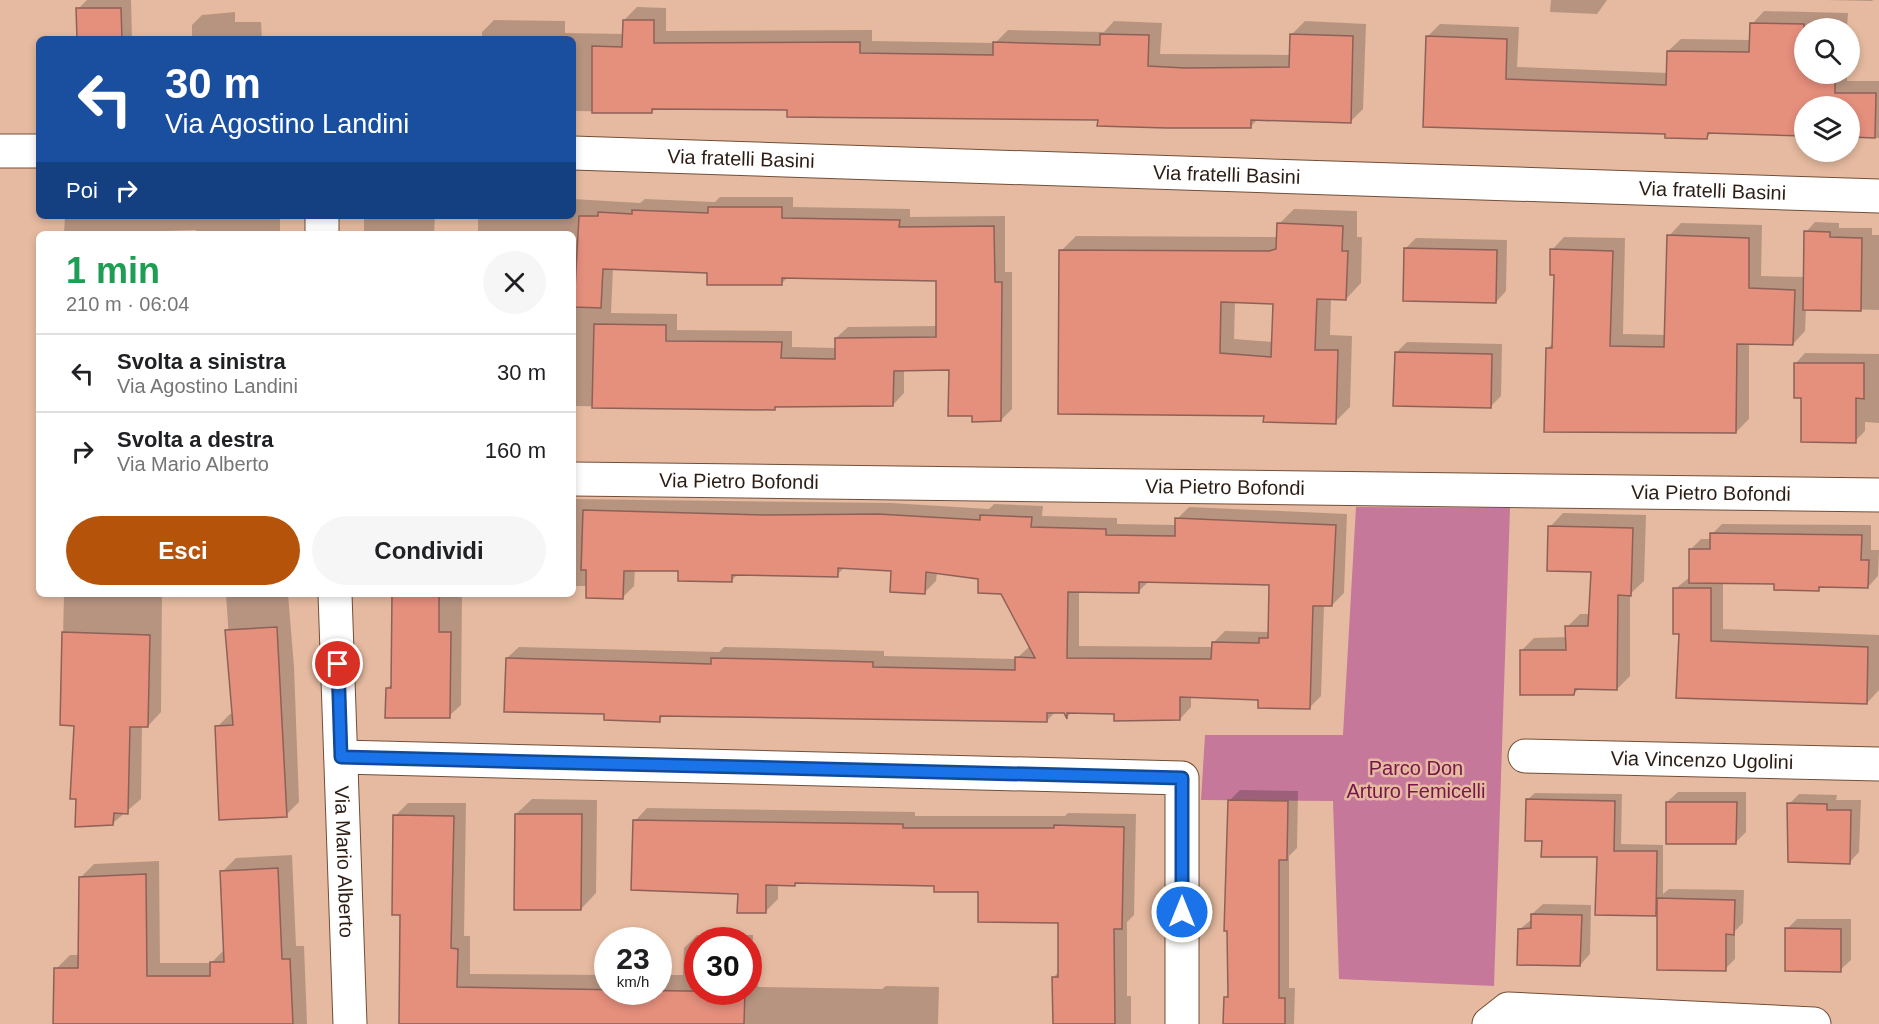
<!DOCTYPE html>
<html lang="it">
<head>
<meta charset="utf-8">
<style>
	body { margin:0; font-family:Arial,sans-serif; background:#f6f6f6; color:#202124; height:100vh; display:flex; flex-direction:column; font-size:22px; white-space:nowrap }
	* { box-sizing:border-box; margin:0 }
	p { font-size:20px; color:#757577 }
	.icon { flex:none; width:33px; height:33px; fill:none; stroke:currentColor; stroke-width:2; stroke-linecap:round; stroke-linejoin:round }
	.map { position:relative; flex:1; overflow:hidden }
	.side { position:absolute; left:36px; top:231px; width:540px; height:366px; display:flex; flex-direction:column; background:#fff; border-radius:9px; box-shadow:0 3px 9px #0003 }
	.side>* { flex:none }
	.top-card { position:absolute; left:36px; top:36px; width:540px; height:183px; border-radius:9px; box-shadow:0 3px 9px #0003; background:#1a4fa0; color:#fff; overflow:hidden }
	.buttons { position:absolute; left:1794px; top:18px; display:grid; gap:12px }
	.buttons a { display:grid; place-items:center; width:66px; height:66px; border-radius:50%; background:#fff; box-shadow:0 3px 9px #0003; font-size:30px }
	.speed { position:absolute; left:594px; top:927px; display:flex; gap:12px; font-size:30px; font-weight:700; text-align:center }
	.speed>* { display:grid; place-content:center; width:78px; height:78px; border-radius:50%; background:#fff; box-shadow:0 3px 9px #0003; line-height:1 }
	.speed small { font-size:15px; font-weight:400 }
	.speed .limit { border:9px solid #d22; background:#fff; color:#111 }
	.pin { position:absolute; display:grid; place-items:center; width:51px; height:51px; color:#fff; margin:-26px; border:3px solid #fff; border-radius:50%; box-shadow:0 2px 6px #0007 }
	.me { position:absolute; width:66px; margin:-33px; rotate:0deg; stroke-linejoin:round; filter:drop-shadow(0 0 4px #0008) }
	.turn { display:flex; align-items:center; gap:21px; height:126px; padding:0 30px; font-size:27px }
	.turn .icon { width:78px; height:78px; stroke-width:2.5 }
	.turn b { display:block; font-size:42px; line-height:51px }
	.then { display:flex; align-items:center; height:57px; padding:0 30px; background:#0003; gap:12px; font-size:22px }
	.round { display:grid; place-items:center; flex:none; width:63px; height:63px; border-radius:32px; background:#f6f6f6 }
	.summary { display:flex; align-items:center; justify-content:space-between; height:102px; padding:0 30px }
	h1 { font-size:36px; font-weight:600; line-height:45px; color:#1e9e55 }
	.primary-button { display:flex; gap:12px; margin-top:auto; padding:12px 30px }
	.primary-button a { flex:1; height:69px; border-radius:36px; background:#b45309; color:#fff; font-size:24px; font-weight:600; line-height:69px; text-align:center }
	.primary-button a+a { background:#f6f6f6; color:#202124 }
	ul { padding:0; list-style:none }
	li { display:flex; align-items:center; gap:18px; height:78px; padding:0 30px; border-top:2px solid #e0e0e0 }
	li div { flex:1 }
	li b { display:block; font-size:22px }
	li em { font-style:normal }
	.map>svg:first-child { display:block }
</style>
</head>
<body>
<div class="map">
<svg width="1879" height="1024" viewBox="0 0 1879 1024">
	<rect width="100%" height="100%" fill="#e5baa0"/>
	<polygon fill="#c5789a" points="1356,507 1510,508 1494,986 1339,979 1333,801 1201,800 1205,735 1343,735"/>
	<g fill="#0003" fill-rule="evenodd">
		<polygon points="87,0 131,0 132,39 78,39 78,9"/>
		<polygon points="1551,0 1607,0 1597,14 1550,12"/>
		<polygon points="1826,0 1873,0 1872,1"/>
		<polygon points="637,7 666,8 666,31 872,30 872,41 995,43 1008,30 1104,32 1114,21 1162,23 1160,54 1291,55 1292,34 1305,21 1366,24 1363,109 1350,122 1258,119 1251,126 788,109 656,107 652,112 573,111 573,39 395,39 398,36 482,36 482,32 494,20 565,21 565,33 624,34 624,20"/>
		<polygon points="1764,11 1848,13 1847,28 1804,28 1804,74 1847,74 1847,81 1879,81 1879,138 1850,137 1850,106 1804,106 1804,135 1712,132 1707,137 1667,132 1425,126 1428,36 1440,24 1519,27 1517,67 1668,73 1668,51 1681,39 1751,40 1752,24"/>
		<polygon points="235,12 235,22 261,22 262,39 192,39 192,25 202,15"/>
		<path d="M 720,197 L 793,197 L 793,207 L 910,209 L 910,217 L 1005,216 L 1005,272 L 1012,272 L 1012,409 L 1001,420 L 973,414 L 950,368 L 904,370 L 904,393 L 893,405 L 778,405 L 774,409 L 573,406 L 573,322 L 575,322 L 578,265 L 573,265 L 573,234 L 478,234 L 478,216 L 573,216 L 573,199 L 640,203 L 645,199 L 715,202 ZM 613,268 L 709,271 L 781,284 L 788,277 L 938,279 L 938,326 L 848,327 L 836,338 L 836,348 L 792,347 L 792,331 L 677,330 L 677,314 L 611,313 Z"/>
		<path d="M 1294,209 L 1357,211 L 1357,237 L 1362,237 L 1361,283 L 1346,299 L 1331,298 L 1330,335 L 1352,336 L 1350,407 L 1335,422 L 1265,414 L 1061,251 L 1076,236 L 1278,237 L 1279,224 ZM 1235,301 L 1274,302 L 1273,342 L 1234,339 Z"/>
		<polygon points="65,216 280,216 280,234 196,234 196,230 64,234"/>
		<polygon points="364,216 435,216 434,234 364,234"/>
		<polygon points="1815,222 1839,223 1839,228 1872,228 1872,235 1879,235 1879,310 1806,308 1805,331 1793,344 1749,343 1749,419 1736,432 1547,349 1554,342 1556,274 1552,250 1564,237 1625,238 1623,334 1666,335 1669,236 1681,223 1762,225 1761,276 1805,277 1806,232"/>
		<polygon points="1416,238 1507,240 1506,291 1496,302 1405,249"/>
		<polygon points="1407,342 1502,344 1501,396 1491,406 1397,352"/>
		<polygon points="1805,353 1879,354 1879,423 1865,422 1865,431 1855,441 1803,396 1796,363"/>
		<path d="M 573,499 L 891,503 L 989,509 L 994,504 L 1043,506 L 1042,516 L 1117,518 L 1117,524 L 1177,525 L 1177,519 L 1189,507 L 1347,514 L 1344,593 L 1332,605 L 1324,605 L 1321,696 L 1309,708 L 1259,698 L 1191,696 L 1191,707 L 1180,719 L 1116,712 L 1072,712 L 1068,716 L 1065,712 L 1056,711 L 1047,721 L 665,714 L 659,720 L 605,713 L 507,658 L 519,647 L 719,652 L 724,647 L 777,648 L 884,651 L 884,656 L 1016,659 L 1030,646 L 1002,593 L 980,578 L 937,572 L 936,581 L 924,593 L 893,569 L 845,567 L 837,575 L 738,574 L 731,581 L 679,569 L 635,569 L 634,586 L 623,597 L 588,586 L 573,586 ZM 1149,581 L 1271,583 L 1270,629 L 1267,632 L 1225,631 L 1213,643 L 1213,647 L 1079,646 L 1079,590 L 1139,591 Z"/>
		<polygon points="1563,513 1646,515 1644,581 1630,594 1630,676 1617,689 1579,688 1574,694 1521,651 1534,638 1567,637 1567,627 1580,614 1590,614 1592,570 1550,527"/>
		<polygon points="1722,524 1871,525 1871,550 1879,550 1878,576 1868,587 1822,585 1818,589 1776,582 1723,582 1723,629 1879,635 1879,690 1867,703 1680,632 1675,589 1690,577 1690,550 1701,539 1712,539 1712,534"/>
		<polygon points="64,594 162,594 161,712 148,726 142,725 141,799 113,823 76,724 61,724"/>
		<polygon points="226,594 288,594 294,667 299,802 286,815 217,727 230,714 234,714"/>
		<polygon points="380,594 462,594 461,705 449,716 387,688 393,683 394,596"/>
		<polygon points="1240,790 1298,791 1297,848 1289,856 1289,988 1295,988 1294,1024 1225,1024 1225,998 1230,993 1229,801"/>
		<polygon points="1678,792 1746,792 1746,832 1735,843 1667,802"/>
		<polygon points="1535,793 1622,794 1621,844 1663,845 1663,894 1669,889 1744,890 1743,923 1735,931 1735,959 1725,969 1659,912 1656,915 1598,855 1543,840 1527,800"/>
		<polygon points="1799,794 1837,795 1836,800 1861,800 1859,852 1849,863 1789,804"/>
		<polygon points="532,799 597,800 596,893 581,909 516,814"/>
		<path d="M 408,803 L 466,803 L 464,936 L 470,936 L 470,974 L 608,975 L 608,992 L 658,992 L 658,975 L 683,975 L 684,948 L 697,935 L 753,935 L 752,973 L 758,972 L 758,987 L 882,989 L 886,986 L 939,987 L 938,1024 L 400,1024 L 401,913 L 395,816 ZM 698,940 L 748,940 L 748,992 L 698,992 Z"/>
		<polygon points="647,808 915,812 915,816 1065,816 1068,813 1136,814 1134,915 1127,922 1127,996 1131,996 1131,1024 1054,1024 1054,977 1059,971 1060,922 979,890 936,885 798,882 795,885 778,884 778,899 765,912 635,821"/>
		<polygon points="292,855 296,946 304,946 307,1024 55,1024 56,969 70,955 79,955 80,878 94,864 159,861 160,963 211,963 225,949 222,872 236,858"/>
		<polygon points="1543,904 1591,905 1590,954 1580,965 1520,929 1532,919 1532,914"/>
		<polygon points="1797,919 1851,919 1851,960 1840,970 1787,929"/>
	</g>
	<g fill="#e58f7d" stroke="#8e6157" stroke-width="1.5" fill-rule="evenodd">
		<polygon points="76,8 121,8 122,39 77,39"/>
		<polygon points="623,20 654,20 654,43 860,42 860,53 993,55 993,42 1100,45 1100,34 1149,35 1148,66 1185,68 1289,67 1290,34 1353,36 1351,123 1251,120 1251,128 1167,128 1097,126 1098,120 787,117 787,110 652,109 652,113 592,113 592,46 622,47"/>
		<polygon points="1750,23 1804,24 1804,74 1835,74 1835,93 1876,93 1875,138 1850,137 1850,106 1804,106 1804,136 1708,133 1707,139 1665,138 1665,134 1423,127 1426,36 1507,39 1506,79 1666,85 1667,51 1749,52"/>
		<polygon points="708,207 782,207 782,218 900,220 899,227 994,226 995,282 1002,282 1001,421 972,422 972,416 948,416 949,370 894,371 893,406 775,407 775,410 592,408 594,324 666,325 666,341 782,342 781,358 835,359 835,338 936,337 936,281 782,278 782,285 707,285 707,273 603,269 601,308 574,307 579,216 598,216 598,212 632,214 632,210 708,213"/>
		<path d="M 1277,223 L 1343,226 L 1342,251 L 1348,251 L 1346,300 L 1317,299 L 1315,350 L 1338,350 L 1336,424 L 1263,422 L 1264,416 L 1058,414 L 1059,250 L 1269,251 L 1276,249 ZM 1221,302 L 1273,304 L 1271,357 L 1220,353 Z"/>
		<polygon points="1804,231 1830,232 1830,237 1862,238 1861,311 1803,310"/>
		<polygon points="1667,235 1749,238 1749,288 1795,290 1793,345 1737,344 1736,433 1544,432 1546,348 1552,348 1554,275 1550,275 1550,249 1613,251 1610,346 1664,347"/>
		<polygon points="1404,248 1497,250 1496,303 1403,301"/>
		<polygon points="1395,352 1492,354 1491,408 1393,406"/>
		<polygon points="1794,363 1864,363 1864,399 1856,398 1856,443 1801,442 1801,398 1794,398"/>
		<path d="M 583,510 L 766,515 L 878,514 L 980,520 L 980,515 L 1032,517 L 1031,527 L 1106,529 L 1106,535 L 1175,536 L 1175,518 L 1336,525 L 1332,606 L 1313,606 L 1310,709 L 1258,708 L 1258,700 L 1180,697 L 1180,720 L 1114,721 L 1114,714 L 1067,713 L 1067,719 L 1064,713 L 1047,713 L 1047,722 L 660,716 L 660,722 L 604,720 L 604,714 L 504,712 L 506,658 L 711,664 L 711,658 L 764,659 L 873,662 L 873,667 L 1015,670 L 1015,657 L 1035,658 L 1001,594 L 978,593 L 978,579 L 926,572 L 925,594 L 890,592 L 891,571 L 838,568 L 838,577 L 732,575 L 732,582 L 678,581 L 678,571 L 624,571 L 623,599 L 586,598 L 586,570 L 581,570 ZM 1139,582 L 1269,585 L 1268,638 L 1259,638 L 1259,643 L 1212,642 L 1211,659 L 1067,658 L 1068,592 L 1139,593 Z"/>
		<polygon points="1548,526 1633,528 1631,596 1618,595 1617,690 1575,689 1574,695 1520,695 1520,650 1566,650 1565,626 1588,626 1591,572 1547,571"/>
		<polygon points="1710,533 1862,535 1861,560 1869,560 1868,588 1819,587 1819,591 1774,590 1774,584 1689,583 1689,549 1710,549"/>
		<polygon points="1673,588 1711,588 1711,641 1868,647 1867,704 1676,698 1679,634 1673,634"/>
		<polygon points="392,594 439,594 439,632 451,632 450,718 385,718 386,688 391,688"/>
		<polygon points="277,627 287,817 219,820 215,726 233,725 225,630"/>
		<polygon points="62,632 150,635 148,727 130,727 128,814 114,813 113,825 75,827 76,799 70,799 74,726 60,725"/>
		<polygon points="1526,799 1615,801 1614,851 1657,851 1656,916 1595,915 1597,857 1541,857 1542,841 1525,841"/>
		<polygon points="1228,800 1288,801 1287,860 1279,860 1279,998 1285,998 1285,1024 1223,1024 1224,997 1228,997 1227,931 1224,931"/>
		<polygon points="1666,802 1737,802 1736,844 1666,844"/>
		<polygon points="1787,803 1827,804 1827,810 1851,810 1850,864 1788,862"/>
		<polygon points="515,814 582,814 581,910 514,910"/>
		<polygon points="393,815 454,816 451,948 458,949 457,987 745,992 744,1024 399,1024 400,915 392,915"/>
		<polygon points="633,820 903,824 903,828 1054,828 1054,825 1124,827 1122,929 1114,929 1115,1024 1053,1024 1052,977 1058,977 1058,923 978,922 978,892 934,892 934,886 795,883 795,886 766,885 766,913 737,913 738,894 631,890"/>
		<polygon points="278,868 282,959 290,959 293,1024 53,1024 54,968 78,968 79,877 146,874 147,976 210,976 210,962 224,962 220,871"/>
		<polygon points="1657,898 1735,900 1734,935 1726,934 1726,971 1657,970"/>
		<polygon points="1531,914 1582,915 1580,966 1517,965 1518,929 1531,928"/>
		<polygon points="1785,928 1841,929 1841,972 1785,971"/>
	</g>
	<g fill="none" stroke-linecap="round" stroke-linejoin="round">
		<g stroke="#734e37" stroke-width="35">
			<g id="minor">
				<polyline points="0,151 39,151"/>
				<path id="s1" d="M 573,153 L 1879,196"/>
				<polyline points="322,216 322,234"/>
				<path id="s2" d="M 573,479 L 1879,495"/>
				<path id="s3" d="M 335,594 L 350,1024"/>
				<path id="s4" d="M 1525,756 L 1879,764"/>
				<polyline points="341,757 1182,778 1182,1024"/>
				<polyline points="1489,1024 1508,1009 1814,1024"/>
			</g>
		</g>
		<use href="#minor" stroke="#fff" stroke-width="33"/>
	</g>
	<g fill="none" stroke-linecap="round" stroke-linejoin="round">
		<g stroke="#114b97" stroke-width="15">
			<polyline id="route" points="338,664 341,757 1182,778 1182,912"/>
		</g>
		<use href="#route" stroke="#1a73e8" stroke-width="10"/>
	</g>
	<g text-anchor="middle" stroke-width="5" stroke-linejoin="round" paint-order="stroke">
		<g font-size="20" fill="#2d1d14" stroke="#e5baa0">
			<text dy="7" stroke="none"><textPath href="#s1" startOffset="168">Via fratelli Basini</textPath></text>
			<text dy="7" stroke="none"><textPath href="#s1" startOffset="654">Via fratelli Basini</textPath></text>
			<text dy="7" stroke="none"><textPath href="#s1" startOffset="1140">Via fratelli Basini</textPath></text>
			<text dy="7" stroke="none"><textPath href="#s2" startOffset="166">Via Pietro Bofondi</textPath></text>
			<text dy="7" stroke="none"><textPath href="#s2" startOffset="652">Via Pietro Bofondi</textPath></text>
			<text dy="7" stroke="none"><textPath href="#s2" startOffset="1138">Via Pietro Bofondi</textPath></text>
			<text dy="7" stroke="none"><textPath href="#s4" startOffset="177">Via Vincenzo Ugolini</textPath></text>
			<text dy="7" stroke="none"><textPath href="#s3" startOffset="268">Via Mario Alberto</textPath></text>
		</g>
		<g font-size="20" fill="#76164b" stroke="#e5baa0">
			<text x="1416" y="775">Parco Don<tspan x="1416" dy="23">Arturo Femicelli</tspan></text>
		</g>
	</g>
</svg>
<div class="buttons">
<a><svg class="icon" aria-label="search" viewBox="0 0 24 24"><circle cx="10" cy="10" r="6"/><path d="M15 15l6 6"/></svg></a>
<a><svg class="icon" aria-label="layers" viewBox="0 0 24 24"><path d="M12 4l9 5-9 5-9-5zM3 14l9 5 9-5"/></svg></a>
</div>
<div class="speed"><div>23<small>km/h</small></div><div class="limit">30</div></div>
<div class="pin" style="left:338px;top:664px;background:#d93025"><svg class="icon" aria-label="arrive" viewBox="0 0 24 24"><path d="M6 21V4h12l-3 4 3 4H6"/></svg></div>
<svg class="me" style="left:1182px;top:912px" viewBox="-20 -20 40 40"><circle r="17" fill="#1a73e8" stroke="#fff" stroke-width="3"/><path d="M0-11L8 9 0 5-8 9z" fill="#fff"/></svg>
<div class="top-card">
<div class="turn"><svg class="icon" aria-label="left" viewBox="0 0 24 24"><path d="M17 20v-9H6M10 6l-5 5 5 5"/></svg><div><b>30 m</b>Via Agostino Landini</div></div>
<div class="then">Poi<svg class="icon" aria-label="right" viewBox="0 0 24 24"><path d="M7 20v-9h11M14 6l5 5-5 5"/></svg></div>
</div>
<section class="side">
<div class="summary"><div><h1>1 min</h1><p>210 m · 06:04</p></div><a class="round"><svg class="icon" aria-label="close" viewBox="0 0 24 24"><path d="M6 6l12 12M18 6L6 18"/></svg></a></div>
<ul>
<li><svg class="icon" aria-label="left" viewBox="0 0 24 24"><path d="M17 20v-9H6M10 6l-5 5 5 5"/></svg><div><b>Svolta a sinistra</b><p>Via Agostino Landini</p></div><em>30 m</em></li>
<li><svg class="icon" aria-label="right" viewBox="0 0 24 24"><path d="M7 20v-9h11M14 6l5 5-5 5"/></svg><div><b>Svolta a destra</b><p>Via Mario Alberto</p></div><em>160 m</em></li>
</ul>
<div class="primary-button"><a>Esci</a><a>Condividi</a></div>
</section>
</div>
</body>
</html>
